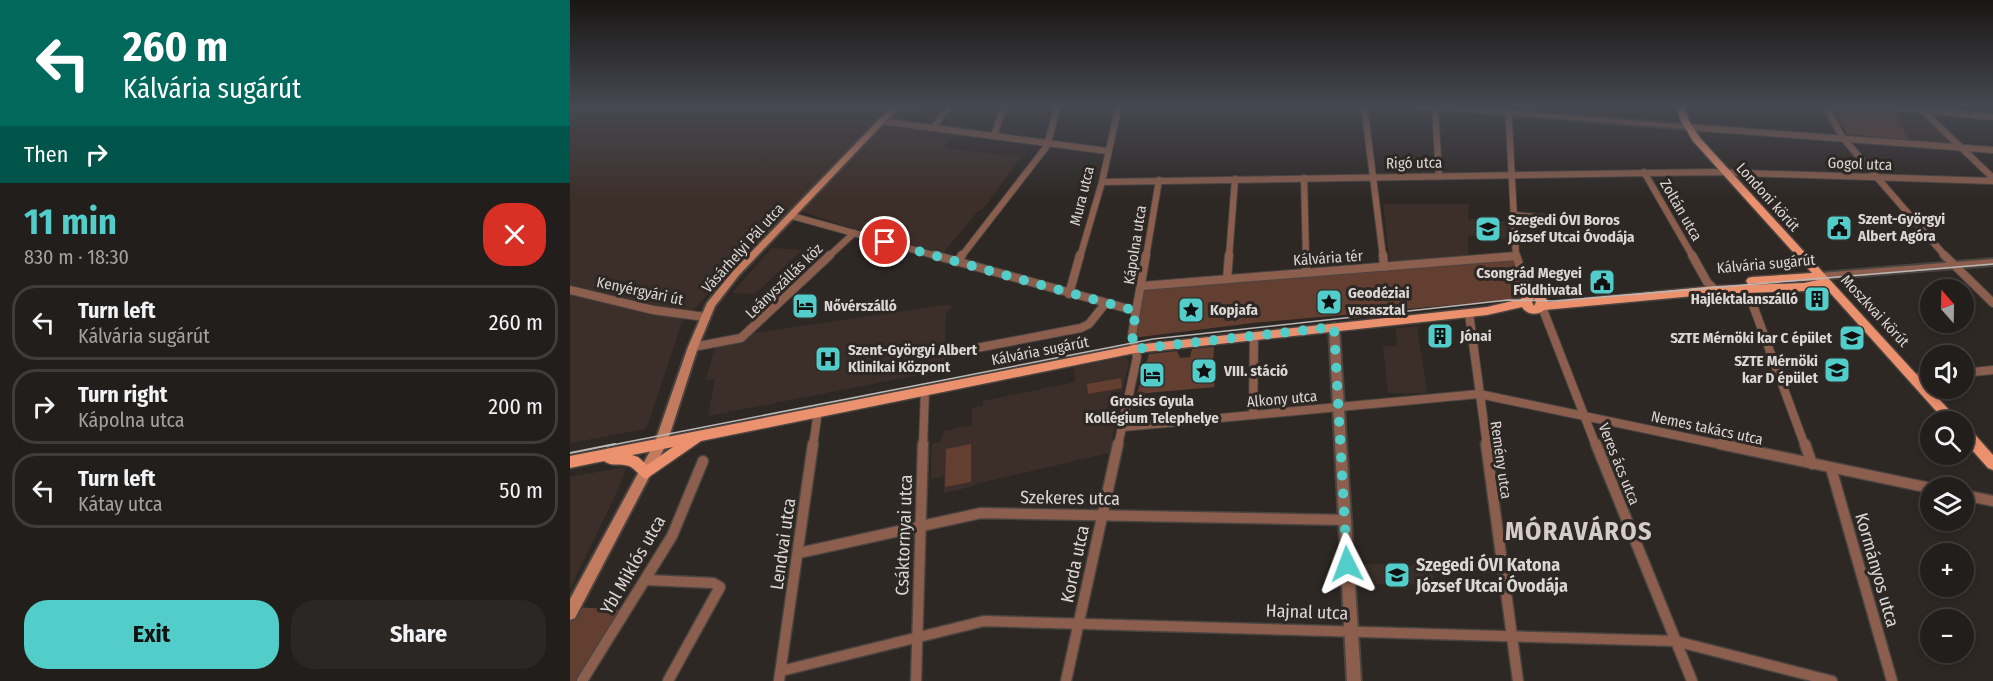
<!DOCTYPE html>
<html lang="en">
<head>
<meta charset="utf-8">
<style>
	body { margin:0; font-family:"Fira Sans Condensed",sans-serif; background:#2a2725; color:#f1f3f6; height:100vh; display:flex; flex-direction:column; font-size:22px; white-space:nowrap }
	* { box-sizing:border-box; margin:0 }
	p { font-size:20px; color:#a2a2a3 }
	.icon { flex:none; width:33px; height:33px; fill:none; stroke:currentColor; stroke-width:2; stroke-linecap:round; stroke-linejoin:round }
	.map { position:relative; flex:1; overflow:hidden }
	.sheet { display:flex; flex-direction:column; background:#221e1c; width:570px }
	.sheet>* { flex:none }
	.guide { background:#00695c; color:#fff; overflow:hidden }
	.needle { width:39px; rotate:340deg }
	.buttons { position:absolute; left:1350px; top:279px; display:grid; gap:12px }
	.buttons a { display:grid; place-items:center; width:54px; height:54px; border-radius:50%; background:#221e1c; box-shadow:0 3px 9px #0003,0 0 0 2px #3f3c3b; font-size:30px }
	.pin { position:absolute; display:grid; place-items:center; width:51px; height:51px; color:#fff; margin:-26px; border:3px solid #fff; border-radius:50%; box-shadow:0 2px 6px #0007 }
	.me { position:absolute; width:66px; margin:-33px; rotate:357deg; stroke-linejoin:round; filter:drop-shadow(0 0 4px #0008) }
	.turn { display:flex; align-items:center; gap:21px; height:126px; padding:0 24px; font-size:27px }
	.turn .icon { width:78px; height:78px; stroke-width:2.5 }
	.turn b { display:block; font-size:42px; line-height:51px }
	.then { display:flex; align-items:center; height:57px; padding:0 24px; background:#0003; gap:12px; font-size:22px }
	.round { display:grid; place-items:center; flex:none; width:63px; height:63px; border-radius:24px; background:#2a2725 }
	.summary { display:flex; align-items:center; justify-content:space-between; height:102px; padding:0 24px }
	h1 { font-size:36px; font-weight:700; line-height:45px; color:#53cdc9 }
	.action { display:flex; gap:12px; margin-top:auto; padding:12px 24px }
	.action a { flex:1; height:69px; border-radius:24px; background:#53cdc9; color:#111; font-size:24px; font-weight:700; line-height:69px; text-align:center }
	.action a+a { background:#2a2725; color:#f1f3f6 }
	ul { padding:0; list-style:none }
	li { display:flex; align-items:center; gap:18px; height:75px; margin:0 12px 9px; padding:0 12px; border:3px solid #3f3c3b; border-radius:24px }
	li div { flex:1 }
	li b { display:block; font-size:22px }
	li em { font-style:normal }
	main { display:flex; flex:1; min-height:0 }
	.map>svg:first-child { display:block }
</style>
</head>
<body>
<main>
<section class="sheet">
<div class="guide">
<div class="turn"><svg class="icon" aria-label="left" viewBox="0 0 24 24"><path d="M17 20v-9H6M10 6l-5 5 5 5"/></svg><div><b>260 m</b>Kálvária sugárút</div></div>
<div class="then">Then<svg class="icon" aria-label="right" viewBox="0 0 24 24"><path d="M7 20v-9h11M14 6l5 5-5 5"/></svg></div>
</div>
<div class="summary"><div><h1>11 min</h1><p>830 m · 18:30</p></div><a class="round" style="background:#d93025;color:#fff"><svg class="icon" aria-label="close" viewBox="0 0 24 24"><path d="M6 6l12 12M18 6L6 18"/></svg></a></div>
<ul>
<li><svg class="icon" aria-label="left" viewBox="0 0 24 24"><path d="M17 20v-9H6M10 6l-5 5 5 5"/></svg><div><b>Turn left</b><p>Kálvária sugárút</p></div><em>260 m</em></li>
<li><svg class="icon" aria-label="right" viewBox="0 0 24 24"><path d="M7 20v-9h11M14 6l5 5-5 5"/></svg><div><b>Turn right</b><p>Kápolna utca</p></div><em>200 m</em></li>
<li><svg class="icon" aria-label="left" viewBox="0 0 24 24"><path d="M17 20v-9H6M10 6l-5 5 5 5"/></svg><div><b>Turn left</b><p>Kátay utca</p></div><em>50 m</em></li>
</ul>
<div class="action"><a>Exit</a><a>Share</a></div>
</section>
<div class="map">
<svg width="1423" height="681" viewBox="0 0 1423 681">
	<rect width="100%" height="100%" fill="#2e2825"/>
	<g fill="#3c2f2a">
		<polygon points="0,105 354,105 336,126 387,133 374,148 451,157 414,208 407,212 373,253 287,230 222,208 112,321 76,429 0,443"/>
		<polygon points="1326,118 1357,120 1381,143 1339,140"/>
		<polygon points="813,204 899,204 898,222 900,219 937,222 938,239 898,235 898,258 820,263"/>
		<polygon points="202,248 232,250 185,294 162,293"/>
		<polygon points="376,305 382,306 376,314 374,370 138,416 145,379 136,380 145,347 171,342 184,333"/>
		<polygon points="847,326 857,393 818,393 813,346 828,346 825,329"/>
		<polygon points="551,358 557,358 559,363 552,392 541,392 535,415 547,416 539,453 405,484 404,486 374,493 374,476 361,479 362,444 370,442 374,431 402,425 402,408 413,406 413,401 505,382 504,367"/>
		<polygon points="56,467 52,481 0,589 0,477"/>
		<polygon points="789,564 863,565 864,585 790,584"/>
	</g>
	<g fill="#633f31">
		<polygon points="1262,105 1326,111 1330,117 1326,118 1339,140 1277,134"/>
		<polygon points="936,257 944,260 955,288 948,299 683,323 562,338 572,286"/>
		<polygon points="644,347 643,366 647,368 644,387 567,394 579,354 607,351 610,358 620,357 622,349"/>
		<polygon points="551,378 552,388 518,394 517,384"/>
		<polygon points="401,444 401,482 375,487 376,449"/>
		<polygon points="0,607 63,610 18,681 0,681"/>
	</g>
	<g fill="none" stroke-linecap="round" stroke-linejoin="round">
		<g stroke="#4a4441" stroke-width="8">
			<g id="minor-far2">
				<polyline points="794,105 813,257"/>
				<polyline points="938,105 946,257"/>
				<polyline points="1255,105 1272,137 1376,257"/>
				<polyline points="1299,105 1423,117"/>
				<polyline points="865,107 869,176"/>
				<polyline points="1352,110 1423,178"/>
				<polyline points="311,121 537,151"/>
				<polyline points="1118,127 1423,150"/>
				<polyline points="363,128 380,105"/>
				<polyline points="424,136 434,105"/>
				<polyline points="1074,172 1123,257"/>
				<polyline points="734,178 736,257"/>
				<polyline points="532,182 1142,172 1423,181"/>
				<polyline points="944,215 986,219 1018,218"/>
				<polyline points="222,216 370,257"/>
				<polyline points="258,257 284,233"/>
				<polyline points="391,257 477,146 488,105"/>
				<polyline points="510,257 532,182 549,105"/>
				<polyline points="576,257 589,180"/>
				<polyline points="659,257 665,179"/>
				<polyline points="936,257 946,256"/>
			</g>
		</g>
		<g stroke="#4a4441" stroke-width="10">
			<g id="minor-far1">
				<polyline points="364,255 566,311"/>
				<polyline points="736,255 736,273"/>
				<polyline points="813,255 814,267"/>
				<polyline points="946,255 959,295"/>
				<polyline points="1122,255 1137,282 1145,290"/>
				<polyline points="1374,255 1423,303"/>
				<polyline points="387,262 392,255"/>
				<polyline points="657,279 659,255"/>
				<polyline points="572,286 946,256"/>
				<polyline points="1177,289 1235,446"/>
				<polyline points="0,290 83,310 135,317"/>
				<polyline points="499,294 510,255"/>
				<polyline points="972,307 1026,446"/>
				<polyline points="899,313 917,446"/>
				<polyline points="123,347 171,338 260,255"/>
				<polyline points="386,352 511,328 519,324 535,304"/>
				<polyline points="1394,373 1423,370"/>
				<polyline points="1344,378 1360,376"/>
				<polyline points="683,415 684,337"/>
				<polyline points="553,427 909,394 1157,446"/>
				<polyline points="243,446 248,411"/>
				<polyline points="353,446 355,390"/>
				<polyline points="548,446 567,357 562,335 576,255"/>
			</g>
		</g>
		<g stroke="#4a4441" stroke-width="13">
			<g id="minor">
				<polyline points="916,444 948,681"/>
				<polyline points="1026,444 1122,681"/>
				<polyline points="1150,444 1360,488"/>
				<polyline points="1235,444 1242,464"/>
				<polyline points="1261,468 1322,681"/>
				<polyline points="1394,495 1423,501"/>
				<polyline points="229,553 411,513 775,520"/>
				<polyline points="77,580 143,583 150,587 98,681"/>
				<polyline points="211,671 414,621 1105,641 1262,681"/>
				<polyline points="12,681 102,536 133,461"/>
				<polyline points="209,681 243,444"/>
				<polyline points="346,681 353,444"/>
				<polyline points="496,681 548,444"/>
			</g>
		</g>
		<g stroke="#4a4441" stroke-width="4">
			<g id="tertiary">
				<polygon points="835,105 866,105 1118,125 1122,127 1118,129 839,107"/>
				<polygon points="1423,259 1423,265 1250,279 1245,276 1250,273"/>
				<polygon points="764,323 769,327 791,681 777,681 759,327"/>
			</g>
		</g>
		<g stroke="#4a4441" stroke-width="4">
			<polygon id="secondary" points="323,105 331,105 169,275 145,306 128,347 97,443 5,618 0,620 0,599 85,442 118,347 137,303 163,271"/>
		</g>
		<g stroke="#4a4441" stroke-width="3">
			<g id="primary">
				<path d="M 1106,105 L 1114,105 L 1119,121 L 1130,138 L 1390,422 L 1376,422 L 1254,286 L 1234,291 L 1145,294 L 974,310 C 967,316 957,315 952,307 L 917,315 L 565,353 L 131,441 L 76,479 C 69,476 66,469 59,466 C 50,463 42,467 34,461 L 0,468 L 0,456 L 565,345 L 917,307 L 951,299 C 956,290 964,288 973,293 L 978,302 L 1145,286 L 1234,283 L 1248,280 L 1178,284 L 1176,281 L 1178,278 L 1182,277 L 1242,273 L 1123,141 L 1111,121 ZM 964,298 L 966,302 L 964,306 L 962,302 ZM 103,447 L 77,465 L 68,457 L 62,455 Z"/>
				<polygon points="1394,427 1399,428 1423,455 1423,470 1418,468 1394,441"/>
			</g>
		</g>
		<use href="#minor-far2" stroke="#8b5e4d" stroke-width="6"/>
		<use href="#minor-far1" stroke="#8b5e4d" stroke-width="8"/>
		<use href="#minor" stroke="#8b5e4d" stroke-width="10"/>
		<use href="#tertiary" fill="#8b5e4d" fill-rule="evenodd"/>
		<use href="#secondary" fill="#c27b5f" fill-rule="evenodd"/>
		<use href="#primary" fill="#ec916d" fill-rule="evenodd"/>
		<polyline stroke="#bbb7b5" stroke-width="1.5" points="37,446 583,339 938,300 984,301 1423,264"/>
		<polyline stroke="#bbb7b5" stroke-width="2" points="0,453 45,444"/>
	</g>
	<linearGradient id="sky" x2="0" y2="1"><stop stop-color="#191614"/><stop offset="0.53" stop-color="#464851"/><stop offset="1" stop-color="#464851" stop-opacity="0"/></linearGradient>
	<rect width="1423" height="200" fill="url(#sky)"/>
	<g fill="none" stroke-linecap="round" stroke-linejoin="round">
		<polyline stroke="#53cdc9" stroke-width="10" stroke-dasharray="0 18" points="315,242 566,311 562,336 565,349 764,327 777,564"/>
	</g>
	<defs>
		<g id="civic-square" transform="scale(1.35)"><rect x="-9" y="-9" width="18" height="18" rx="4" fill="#53cdc9" stroke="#2e2825"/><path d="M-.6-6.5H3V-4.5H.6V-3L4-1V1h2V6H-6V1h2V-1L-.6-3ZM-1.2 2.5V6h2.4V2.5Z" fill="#111"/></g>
		<g id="school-square" transform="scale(1.35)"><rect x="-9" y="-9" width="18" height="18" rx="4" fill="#53cdc9" stroke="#2e2825"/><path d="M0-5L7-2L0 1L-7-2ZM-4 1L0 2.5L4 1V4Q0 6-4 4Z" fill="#111"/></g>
		<g id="building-square" transform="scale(1.35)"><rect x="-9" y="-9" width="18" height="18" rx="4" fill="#53cdc9" stroke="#2e2825"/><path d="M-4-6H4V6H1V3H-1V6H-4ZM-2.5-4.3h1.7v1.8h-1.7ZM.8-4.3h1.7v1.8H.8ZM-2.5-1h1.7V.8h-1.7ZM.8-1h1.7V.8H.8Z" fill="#111"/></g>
		<g id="sight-square" transform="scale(1.35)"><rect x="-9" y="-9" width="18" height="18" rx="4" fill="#53cdc9" stroke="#2e2825"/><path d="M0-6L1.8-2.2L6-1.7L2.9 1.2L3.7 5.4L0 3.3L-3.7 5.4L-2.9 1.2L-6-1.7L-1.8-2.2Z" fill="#111"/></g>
		<g id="hotel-square" transform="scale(1.35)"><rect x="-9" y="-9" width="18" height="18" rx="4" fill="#53cdc9" stroke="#2e2825"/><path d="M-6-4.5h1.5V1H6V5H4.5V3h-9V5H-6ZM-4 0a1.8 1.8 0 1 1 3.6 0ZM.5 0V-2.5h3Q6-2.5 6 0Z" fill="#111"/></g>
		<g id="university-square" transform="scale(1.35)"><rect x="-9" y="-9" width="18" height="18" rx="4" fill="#53cdc9" stroke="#2e2825"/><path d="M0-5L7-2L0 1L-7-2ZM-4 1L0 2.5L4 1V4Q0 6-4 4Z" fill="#111"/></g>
		<g id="hospital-square" transform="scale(1.35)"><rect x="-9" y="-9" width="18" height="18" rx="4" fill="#53cdc9" stroke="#2e2825"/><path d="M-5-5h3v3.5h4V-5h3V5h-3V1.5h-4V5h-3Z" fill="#111"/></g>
	</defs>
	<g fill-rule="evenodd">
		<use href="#civic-square" x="1269" y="228"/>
		<use href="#school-square" x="918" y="229"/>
		<use href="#civic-square" x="1032" y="282"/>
		<use href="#building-square" x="1247" y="299"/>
		<use href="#sight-square" x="759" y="302"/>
		<use href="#hotel-square" x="235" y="306"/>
		<use href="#sight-square" x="621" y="310"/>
		<use href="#building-square" x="870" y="336"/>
		<use href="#university-square" x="1282" y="338"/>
		<use href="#hospital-square" x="258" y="359"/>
		<use href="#university-square" x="1267" y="370"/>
		<use href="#sight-square" x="634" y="371"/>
		<use href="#hotel-square" x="582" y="375"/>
		<use href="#school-square" x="827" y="575"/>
	</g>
	<g text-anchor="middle" stroke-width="6" stroke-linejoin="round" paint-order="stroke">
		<g font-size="15" fill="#dbd7d5" stroke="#2e2825">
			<text transform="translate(844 163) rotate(-1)" y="5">Rigó utca</text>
			<text transform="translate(1290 164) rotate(2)" y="5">Gogol utca</text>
			<text transform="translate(512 196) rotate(-76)" y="5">Mura utca</text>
			<text transform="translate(1198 197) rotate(48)" y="5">Londoni körút</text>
			<text transform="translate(1111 210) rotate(60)" y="5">Zoltán utca</text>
			<text transform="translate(565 245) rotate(-81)" y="5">Kápolna utca</text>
			<text transform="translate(173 248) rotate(-48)" y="5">Vásárhelyi Pál utca</text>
			<text transform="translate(758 258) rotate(-4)" y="5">Kálvária tér</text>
			<text transform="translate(1196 264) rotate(-5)" y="5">Kálvária sugárút</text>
			<text transform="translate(214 281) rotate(-44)" y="5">Leányszállás köz</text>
			<text transform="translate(70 291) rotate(12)" y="5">Kenyérgyári út</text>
			<text transform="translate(1305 311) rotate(47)" y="5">Moszkvai körút</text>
			<text transform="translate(470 351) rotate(-11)" y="5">Kálvária sugárút</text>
			<text transform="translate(712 399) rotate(-5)" y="5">Alkony utca</text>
			<text transform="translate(1137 428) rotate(12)" y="5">Nemes takács utca</text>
			<text transform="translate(931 460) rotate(82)" y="5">Remény utca</text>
			<text transform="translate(1049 464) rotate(68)" y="5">Veres ács utca</text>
		</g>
		<g font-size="15" font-weight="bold" fill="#dbd7d5" stroke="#2e2825" text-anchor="start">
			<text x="1288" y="224">Szent-Györgyi<tspan x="1288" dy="17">Albert Agóra</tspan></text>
			<text x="938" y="225">Szegedi ÓVI Boros<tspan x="938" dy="17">József Utcai Óvodája</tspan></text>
			<text x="1012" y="278" text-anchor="end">Csongrád Megyei<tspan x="1012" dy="17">Földhivatal</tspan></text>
			<text x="778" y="298">Geodéziai<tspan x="778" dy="17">vasasztal</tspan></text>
			<text x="1228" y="304" text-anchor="end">Hajléktalanszálló</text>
			<text x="254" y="311">Nővérszálló</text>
			<text x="640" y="315">Kopjafa</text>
			<text x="890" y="341">Jónai</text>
			<text x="1262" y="343" text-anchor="end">SZTE Mérnöki kar C épület</text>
			<text x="278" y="355">Szent-Györgyi Albert<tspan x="278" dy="17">Klinikai Központ</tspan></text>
			<text x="1248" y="366" text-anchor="end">SZTE Mérnöki<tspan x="1248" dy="17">kar D épület</tspan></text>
			<text x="654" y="376">VIII. stáció</text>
			<text x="582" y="406" text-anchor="middle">Grosics Gyula<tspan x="582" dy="17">Kollégium Telephelye</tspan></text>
		</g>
		<g font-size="18" fill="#dbd7d5" stroke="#2e2825">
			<text transform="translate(500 498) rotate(1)" y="6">Szekeres utca</text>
			<text transform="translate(334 535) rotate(-88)" y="6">Csáktornyai utca</text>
			<text transform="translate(213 544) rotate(-82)" y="6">Lendvai utca</text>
			<text transform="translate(505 564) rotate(-78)" y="6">Korda utca</text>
			<text transform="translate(63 565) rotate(-60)" y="6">Ybl Miklós utca</text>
			<text transform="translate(1307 570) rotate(74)" y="6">Kormányos utca</text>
			<text transform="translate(737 612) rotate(2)" y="6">Hajnal utca</text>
		</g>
		<g font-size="18" font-weight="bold" fill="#dbd7d5" stroke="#2e2825" text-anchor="start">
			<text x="846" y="571">Szegedi ÓVI Katona<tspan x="846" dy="21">József Utcai Óvodája</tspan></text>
		</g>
		<g font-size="26" font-weight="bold" letter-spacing="1.5" fill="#d6cdca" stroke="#2e2825">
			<text x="1009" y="540">MÓRAVÁROS</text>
		</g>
	</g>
</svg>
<div class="buttons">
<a><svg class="needle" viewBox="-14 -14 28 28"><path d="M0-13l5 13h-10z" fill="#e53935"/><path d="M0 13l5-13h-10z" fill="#a2a2a3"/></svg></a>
<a><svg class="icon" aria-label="sound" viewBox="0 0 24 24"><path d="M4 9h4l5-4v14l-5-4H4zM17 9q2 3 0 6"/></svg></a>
<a><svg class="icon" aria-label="search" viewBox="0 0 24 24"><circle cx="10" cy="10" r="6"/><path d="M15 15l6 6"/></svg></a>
<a><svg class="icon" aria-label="layers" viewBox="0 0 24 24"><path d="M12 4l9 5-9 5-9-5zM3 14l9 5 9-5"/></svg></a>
<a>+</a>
<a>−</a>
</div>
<div class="pin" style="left:315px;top:242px;background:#d93025"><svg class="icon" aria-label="arrive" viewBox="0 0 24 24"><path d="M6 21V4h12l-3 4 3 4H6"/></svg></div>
<svg class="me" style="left:777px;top:564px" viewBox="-20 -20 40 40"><path d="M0-17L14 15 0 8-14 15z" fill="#53cdc9" stroke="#fff" stroke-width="4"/></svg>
</div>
</main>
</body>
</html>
